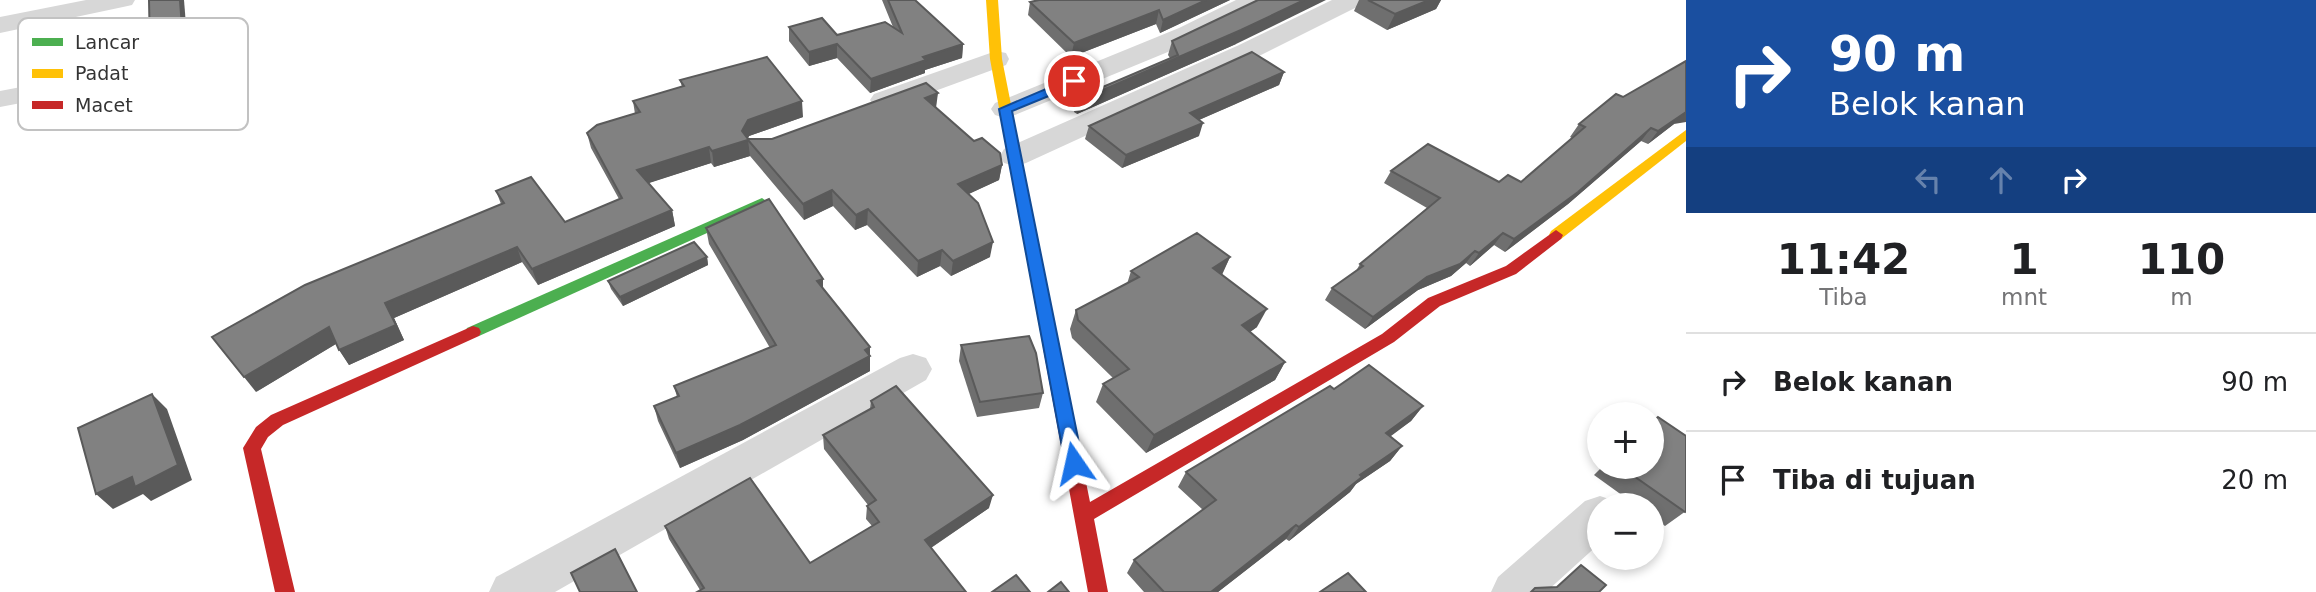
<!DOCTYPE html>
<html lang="id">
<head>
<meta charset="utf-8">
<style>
	body { margin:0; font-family:"DejaVu Sans",sans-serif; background:#f6f6f6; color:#202124; height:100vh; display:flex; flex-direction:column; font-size:26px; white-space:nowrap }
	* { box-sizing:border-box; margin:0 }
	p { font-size:23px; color:#757577 }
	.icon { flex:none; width:38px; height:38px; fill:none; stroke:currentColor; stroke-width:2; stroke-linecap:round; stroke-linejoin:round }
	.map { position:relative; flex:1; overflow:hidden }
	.sheet { display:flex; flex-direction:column; background:#fff; width:630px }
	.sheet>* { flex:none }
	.banner { background:#1a4fa0; color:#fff; overflow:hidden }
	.fabs { position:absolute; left:1587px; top:402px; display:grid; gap:14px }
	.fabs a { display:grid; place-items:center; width:77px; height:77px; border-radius:50%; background:#fff; box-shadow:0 4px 10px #0003; font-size:35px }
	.pin { position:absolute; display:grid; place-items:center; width:60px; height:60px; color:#fff; margin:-30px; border:4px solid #fff; border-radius:50%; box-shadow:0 2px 7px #0007 }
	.me { position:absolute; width:77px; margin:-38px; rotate:349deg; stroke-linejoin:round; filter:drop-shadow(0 0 5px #0008) }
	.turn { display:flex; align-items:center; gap:24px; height:147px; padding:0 28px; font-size:32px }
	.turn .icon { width:91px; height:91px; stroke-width:2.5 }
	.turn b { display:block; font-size:49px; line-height:60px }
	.lanes { display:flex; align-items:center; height:66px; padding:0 28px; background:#0003; justify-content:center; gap:35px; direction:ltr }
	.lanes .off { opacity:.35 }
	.eta { display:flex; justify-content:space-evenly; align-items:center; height:119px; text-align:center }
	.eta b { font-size:42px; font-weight:700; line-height:49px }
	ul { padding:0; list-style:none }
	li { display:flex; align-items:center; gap:21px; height:98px; padding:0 28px; border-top:2px solid #e0e0e0 }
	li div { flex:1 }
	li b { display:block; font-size:26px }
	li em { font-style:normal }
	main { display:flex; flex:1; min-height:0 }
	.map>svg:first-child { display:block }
</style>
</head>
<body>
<main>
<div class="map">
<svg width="1686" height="592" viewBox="0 0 1686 592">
	<rect width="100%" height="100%" fill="#fff"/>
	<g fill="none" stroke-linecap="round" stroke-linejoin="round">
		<g fill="#d7d7d7" fill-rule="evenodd">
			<polygon points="86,0 135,0 132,5 123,7 0,33 0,17"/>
			<polygon points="1236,0 1267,0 1264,5 1197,40 1015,115 1005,118 995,115 991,109 995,103 1179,28"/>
			<polygon points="1332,0 1364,0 1361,5 1255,58 1026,163 1015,166 1004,163 1000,156 1004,149 1237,46"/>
			<polygon points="996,51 1006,53 1009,59 1006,65 894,106 884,109 874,106 870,100 874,94"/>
			<polygon points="184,56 194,58 198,64 194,70 0,107 0,91"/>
			<polygon points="913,354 926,358 932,369 926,380 555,592 489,592 496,577 900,358"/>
			<polygon points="1600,496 1615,501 1617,506 1600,506 1600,543 1546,592 1491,592 1498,577 1585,501"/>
		</g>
		<polygon fill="#4caf50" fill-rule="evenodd" points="762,198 769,203 767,206 479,336 467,336 465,332 467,328"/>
		<g fill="#ffc107" fill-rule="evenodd">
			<polygon points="986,0 998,0 1002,59 1059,348 1057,353 1045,353 1043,348 990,59"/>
			<polygon points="1686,130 1686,141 1561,239 1551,239 1549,235 1551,231"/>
		</g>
		<g fill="#c62828" fill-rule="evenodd">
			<polygon points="1556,230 1563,235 1561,239 1516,274 1440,306 1394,342 1094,519 1108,592 1088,592 1043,348 1045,343 1057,343 1059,348 1090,502 1382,334 1428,298 1506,266"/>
			<polygon points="473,326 479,328 481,332 479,336 283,425 268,437 261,449 295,592 275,592 243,448 256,427 271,415"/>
		</g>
	</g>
	<g fill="#6f6f6f">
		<polygon points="882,0 915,0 963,44 962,58 925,70 925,73 870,93 837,58 809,66 789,41 789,27 837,35 893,27"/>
		<polygon points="1230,0 1160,33 1156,24 1071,57 1028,15 1030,2"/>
		<polygon points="1359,0 1441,0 1436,9 1387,30 1354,11"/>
		<polygon points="1172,41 1236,44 1077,114 1074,112 1077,98 1170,58 1168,55"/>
		<polygon points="1284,72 1279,85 1199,120 1199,136 1122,168 1085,139 1089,126"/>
		<polygon points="680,80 803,117 749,136 748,139 772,139 936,108 1002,165 999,180 968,194 990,257 951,276 940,266 917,277 867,225 855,230 833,206 804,220 750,156 714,167 711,163 648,183 672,210 675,226 538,285 522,262 394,318 404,340 349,365 336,344 256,392 501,204 496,191 565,222 619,199 591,148 587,133 635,114 633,101 682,87"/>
		<polygon points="1579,124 1674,124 1648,144 1641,141 1568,204 1505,252 1494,245 1470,266 1466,263 1451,276 1418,290 1365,329 1325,300 1332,288 1356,271 1360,264 1427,208 1384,183 1391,171 1499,182 1521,182 1572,138 1570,137"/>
		<polygon points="706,228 823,279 823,288 870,347 870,371 743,440 680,468 658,421 654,406 677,397 674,386 770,348 709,244"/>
		<polygon points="707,257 708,265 623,306 611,289 608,281"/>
		<polygon points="1230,257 1222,275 1257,327 1250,332 1285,362 1275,380 1146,453 1096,402 1103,384 1113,378 1072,338 1070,329 1076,310 1127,284 1131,271"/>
		<polygon points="961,345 1043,393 1039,408 977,417 959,361"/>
		<polygon points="1334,389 1423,406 1411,421 1390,436 1402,446 1390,461 1356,484 1350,492 1289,541 1286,539 1218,592 1144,592 1127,573 1134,560 1203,510 1178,487 1186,472"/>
		<polygon points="871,401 989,508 931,548 700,590 669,539 665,526 810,563 872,526 866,519 867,506 868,505 824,449 823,435 870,409"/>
		<polygon points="1602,467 1652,467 1686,511 1665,526 1652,517 1652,506 1637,506 1594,475"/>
	</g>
	<g fill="#5a5a5a">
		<polygon points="180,0 184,0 188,50 156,58 150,49"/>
		<polygon points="1206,0 1230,0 1160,33 1163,20"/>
		<polygon points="1304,0 1326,0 1236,44 1077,114 1080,100"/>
		<polygon points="1429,0 1441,0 1436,9 1387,30 1395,14"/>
		<polygon points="1159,10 1156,24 1071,57 1074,43"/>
		<polygon points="837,44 837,58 809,66 809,52"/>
		<polygon points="963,44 962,58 925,70 925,73 870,93 871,79 923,57"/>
		<polygon points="1284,72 1279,85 1185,126 1190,113"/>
		<polygon points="938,93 936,108 925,98"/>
		<polygon points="802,101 803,117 749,136 746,141 748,140 750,156 714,167 712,151 748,120"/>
		<polygon points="1685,112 1686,112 1686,122 1674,124 1648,144 1658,131"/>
		<polygon points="1203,123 1199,136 1122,168 1126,155"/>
		<polygon points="1651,128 1641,141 1568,204 1505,252 1514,239"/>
		<polygon points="709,147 711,163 640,186 637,170"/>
		<polygon points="1002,165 999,180 956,200 958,184"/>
		<polygon points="832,190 833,206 804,220 803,204"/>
		<polygon points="868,209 867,225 855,230 856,215"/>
		<polygon points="672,210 675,226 538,285 532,269"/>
		<polygon points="1503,233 1494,245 1470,266 1479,253"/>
		<polygon points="993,242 990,257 951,276 953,261"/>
		<polygon points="517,247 522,262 394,318 404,340 349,365 339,350 385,303"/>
		<polygon points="942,250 940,266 917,277 918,261"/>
		<polygon points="1475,251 1466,263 1451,276 1418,290 1365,329 1373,317 1427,277"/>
		<polygon points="707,257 708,265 623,306 620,297"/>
		<polygon points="1230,257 1221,276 1213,268"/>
		<polygon points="823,279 823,295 817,281"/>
		<polygon points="1267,309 1257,327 1233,344 1242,325"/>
		<polygon points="329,327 339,342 256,392 244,377"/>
		<polygon points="870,347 870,371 743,440 680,468 676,453"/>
		<polygon points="1285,362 1275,380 1146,453 1154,435"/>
		<polygon points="152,394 167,409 192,480 151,501 143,494 113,509 96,494 132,477"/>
		<polygon points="1423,406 1411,421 1375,448 1386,433"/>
		<polygon points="1402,446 1390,461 1356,484 1350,492 1289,541 1299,527 1360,475"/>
		<polygon points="993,495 989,508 923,553 925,540"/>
		<polygon points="1296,525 1286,539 1218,592 1211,592"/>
	</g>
	<g fill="#818181" stroke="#5a5a5a" stroke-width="2">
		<polygon points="149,0 180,0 183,42 150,49"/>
		<polygon points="888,0 915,0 963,44 923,57 926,60 871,79 837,44 809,52 789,27 822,18 837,35 885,22 902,33"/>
		<polygon points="1039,0 1206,0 1163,20 1159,10 1074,43 1030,2"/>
		<polygon points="1258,0 1304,0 1241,30 1080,100 1077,98 1178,55 1172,41"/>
		<polygon points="1368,0 1429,0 1395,14"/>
		<polygon points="1252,52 1284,72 1190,113 1203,123 1126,155 1089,126"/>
		<polygon points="767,57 802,101 748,120 742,131 748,139 772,139 926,83 938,93 925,98 974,141 982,138 1000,153 1002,165 958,184 978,203 993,242 953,261 942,250 918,261 868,209 856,215 832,190 803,204 748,140 712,151 709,147 637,170 672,210 532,269 517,247 385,303 396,325 339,350 329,327 244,377 212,337 305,285 504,203 496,191 531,177 565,222 622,198 587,133 597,125 640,112 633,101 684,86 680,80"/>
		<polygon points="1686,61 1686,112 1658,131 1651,128 1578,192 1514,239 1503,233 1479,253 1475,251 1460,264 1427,277 1373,317 1332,288 1363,266 1360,264 1440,198 1391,171 1428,144 1499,182 1508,175 1521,182 1585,127 1579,124 1616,94 1623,97"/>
		<polygon points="769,199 823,279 817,281 870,347 865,350 870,356 740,425 676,453 654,406 679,396 674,386 776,345 706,228"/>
		<polygon points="1197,233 1230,257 1213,268 1267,309 1242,325 1285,362 1154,435 1103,384 1129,369 1078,320 1076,310 1139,277 1131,271"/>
		<polygon points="694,242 707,257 620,297 608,281"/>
		<polygon points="1029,336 1036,353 1043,393 980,402 961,345"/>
		<polygon points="1369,365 1423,406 1386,433 1402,446 1360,475 1362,477 1299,527 1296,525 1211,592 1164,592 1134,560 1216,500 1186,472 1330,386 1334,389"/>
		<polygon points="896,386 993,495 925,540 966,592 697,592 704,588 665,526 750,478 810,563 879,522 867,506 876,500 823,435 874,407 871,401"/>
		<polygon points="152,394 178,465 135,487 132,477 96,494 78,428"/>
		<polygon points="1658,417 1686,436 1686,511 1685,512 1621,467 1652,467 1652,422"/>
		<polygon points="615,549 637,592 580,592 571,573"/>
		<polygon points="1581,565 1606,585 1599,592 1531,592 1535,588 1557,587"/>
		<polygon points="1348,573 1366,592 1320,592"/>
		<polygon points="1016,575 1030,592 992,592"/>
		<polygon points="1061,582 1069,592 1048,592"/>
	</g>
	<polygon fill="#1a73e8" stroke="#114b97" stroke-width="2" points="1074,77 1078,78 1078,84 1012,111 1083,463 1081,469 1074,471 1067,469 1065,463 999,109"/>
	<rect x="18" y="18" width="230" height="112" rx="10" fill="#fff" stroke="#c2c2c2" stroke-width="2"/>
	<rect x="32" y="38" width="31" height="8" fill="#4caf50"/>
	<rect x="32" y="69" width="31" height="9" fill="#ffc107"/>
	<rect x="32" y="101" width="31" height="8" fill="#c62828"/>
	<g font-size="19" fill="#333">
		<text x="75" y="49">Lancar</text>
		<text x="75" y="80">Padat</text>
		<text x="75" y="112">Macet</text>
	</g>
</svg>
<div class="fabs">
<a>+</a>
<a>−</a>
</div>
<div class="pin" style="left:1074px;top:81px;background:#d93025"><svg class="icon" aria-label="arrive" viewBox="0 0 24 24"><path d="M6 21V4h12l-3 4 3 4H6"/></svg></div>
<svg class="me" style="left:1074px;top:463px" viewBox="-20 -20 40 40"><path d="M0-17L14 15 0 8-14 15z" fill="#1a73e8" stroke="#fff" stroke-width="4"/></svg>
</div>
<section class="sheet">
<div class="banner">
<div class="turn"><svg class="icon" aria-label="right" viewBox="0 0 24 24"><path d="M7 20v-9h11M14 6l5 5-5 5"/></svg><div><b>90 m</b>Belok kanan</div></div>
<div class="lanes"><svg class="icon off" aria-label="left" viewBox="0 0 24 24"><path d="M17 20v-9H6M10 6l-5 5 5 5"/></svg><svg class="icon off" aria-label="ahead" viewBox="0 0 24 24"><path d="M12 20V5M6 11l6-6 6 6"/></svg><svg class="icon" aria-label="right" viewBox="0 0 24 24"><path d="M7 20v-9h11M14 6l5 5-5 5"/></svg></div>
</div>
<div class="eta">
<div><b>11:42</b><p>Tiba</p></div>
<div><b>1</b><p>mnt</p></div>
<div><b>110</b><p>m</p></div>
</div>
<ul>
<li><svg class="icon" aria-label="right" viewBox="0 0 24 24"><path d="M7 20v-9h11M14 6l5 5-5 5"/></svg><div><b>Belok kanan</b></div><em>90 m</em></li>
<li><svg class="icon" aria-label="arrive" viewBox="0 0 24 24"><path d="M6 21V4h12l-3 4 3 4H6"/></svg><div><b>Tiba di tujuan</b></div><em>20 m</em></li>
</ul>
</section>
</main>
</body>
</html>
